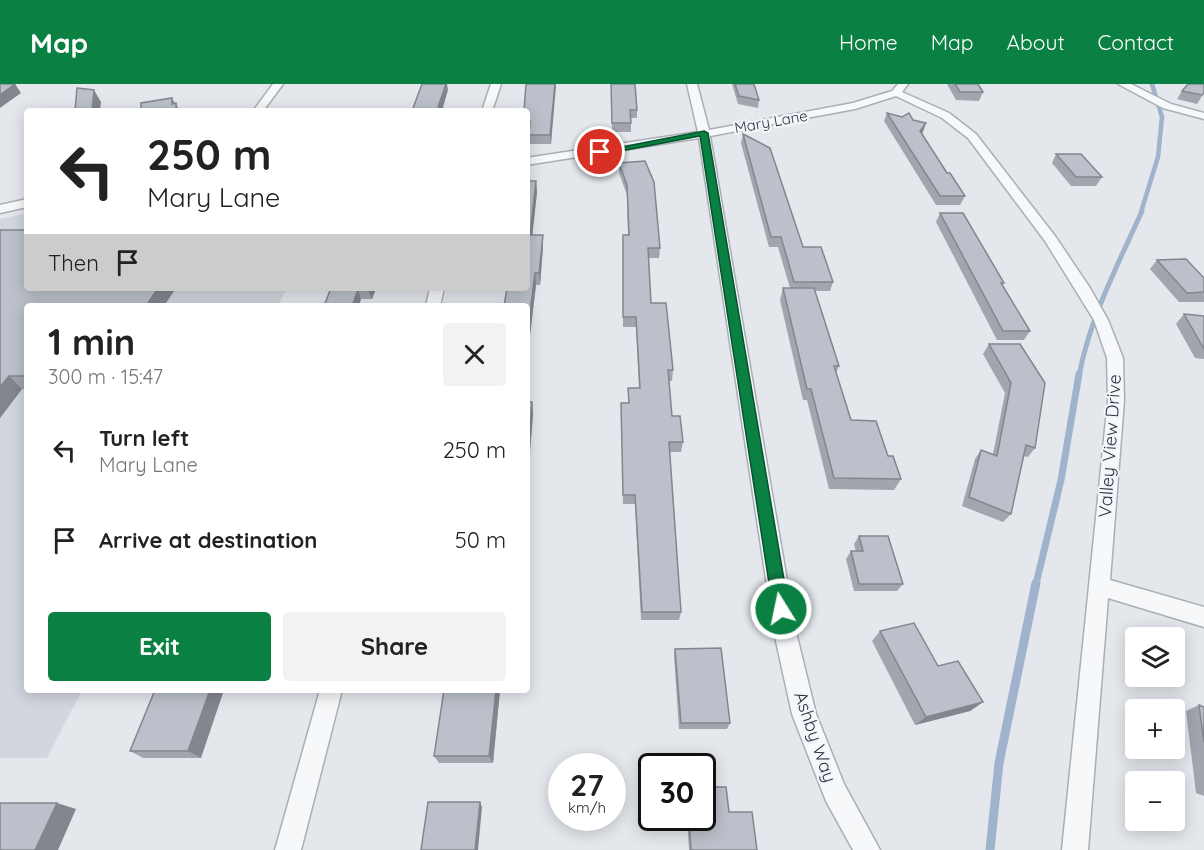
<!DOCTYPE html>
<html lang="en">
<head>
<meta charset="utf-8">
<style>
	body { margin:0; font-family:Quicksand,sans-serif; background:#f2f2f2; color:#222; height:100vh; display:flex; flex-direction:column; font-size:22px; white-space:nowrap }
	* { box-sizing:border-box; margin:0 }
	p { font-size:20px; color:#767676 }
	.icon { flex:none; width:33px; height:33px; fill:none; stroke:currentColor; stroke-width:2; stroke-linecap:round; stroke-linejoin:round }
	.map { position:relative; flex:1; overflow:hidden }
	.drawer { position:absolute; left:24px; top:219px; width:506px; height:390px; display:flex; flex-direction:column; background:#fff; border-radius:6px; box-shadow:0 3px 15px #0003 }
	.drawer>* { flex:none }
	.top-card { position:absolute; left:24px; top:24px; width:506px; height:183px; border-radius:6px; box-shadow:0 3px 15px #0003; background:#fff; color:#222; overflow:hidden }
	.tools { position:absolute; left:1125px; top:543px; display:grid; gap:12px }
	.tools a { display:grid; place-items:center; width:60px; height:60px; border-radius:6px; background:#fff; box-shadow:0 3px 15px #0003; font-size:30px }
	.speed { position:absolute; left:548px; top:669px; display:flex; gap:12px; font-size:30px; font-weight:700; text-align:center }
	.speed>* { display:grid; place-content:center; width:78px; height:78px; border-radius:50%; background:#fff; box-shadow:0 3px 15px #0003; line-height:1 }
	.speed small { font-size:15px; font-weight:400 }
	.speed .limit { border:3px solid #111; border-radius:9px; background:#fff; color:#111 }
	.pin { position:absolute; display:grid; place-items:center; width:51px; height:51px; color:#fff; margin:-26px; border:3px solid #fff; border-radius:50%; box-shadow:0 2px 6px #0007 }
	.me { position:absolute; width:66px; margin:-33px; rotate:350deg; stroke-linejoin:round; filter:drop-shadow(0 0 4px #0008) }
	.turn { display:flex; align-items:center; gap:21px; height:126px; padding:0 24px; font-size:27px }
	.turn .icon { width:78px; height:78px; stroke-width:2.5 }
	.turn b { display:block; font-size:42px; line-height:51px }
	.then { display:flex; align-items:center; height:57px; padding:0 24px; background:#0003; gap:12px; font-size:22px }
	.round { display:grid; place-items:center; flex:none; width:63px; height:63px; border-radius:6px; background:#f2f2f2 }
	.headline { display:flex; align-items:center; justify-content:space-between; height:102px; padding:0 24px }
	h1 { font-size:36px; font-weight:700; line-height:45px }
	.button { display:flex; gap:12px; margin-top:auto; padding:12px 24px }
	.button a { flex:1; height:69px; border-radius:6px; background:#0b8043; color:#fff; font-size:24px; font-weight:700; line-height:69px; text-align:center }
	.button a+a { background:#f2f2f2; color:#222 }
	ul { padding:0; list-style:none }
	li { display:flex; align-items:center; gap:18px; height:90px; padding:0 24px }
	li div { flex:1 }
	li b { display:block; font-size:22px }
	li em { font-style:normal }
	header { display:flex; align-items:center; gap:36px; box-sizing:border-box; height:84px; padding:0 30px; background:#0b8043; color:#fff }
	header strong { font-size:28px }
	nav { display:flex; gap:33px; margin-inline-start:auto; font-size:21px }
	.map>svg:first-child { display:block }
</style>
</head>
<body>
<header>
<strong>Map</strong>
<nav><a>Home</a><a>Map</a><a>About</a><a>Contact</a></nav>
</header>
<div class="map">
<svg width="1204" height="766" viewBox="0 0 1204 766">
	<rect width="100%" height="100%" fill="#e4e7ec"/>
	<polygon fill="#d2d6de" points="27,129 27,204 287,204 278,222 27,222 27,606 82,606 47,674 0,674 0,135"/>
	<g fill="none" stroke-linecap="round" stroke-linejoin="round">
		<polyline stroke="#9fb4cc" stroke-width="4.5" points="1141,128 1158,73 1162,33 1152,0"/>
		<path stroke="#9fb4cc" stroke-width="5" d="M 1079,292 C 1089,236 1119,178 1142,127"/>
		<polyline stroke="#9fb4cc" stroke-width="7" points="1036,500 1061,396 1079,290"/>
		<polyline stroke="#9fb4cc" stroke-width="9" points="990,766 999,679 1036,499"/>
		<g stroke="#a9aeb7" stroke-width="3">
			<g id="street">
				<polygon points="273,0 283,0 263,27 253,27"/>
				<polygon points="491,0 501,0 492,27 482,27"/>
				<polygon points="687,0 697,0 709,46 853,19 892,7 898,0 908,0 902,8 949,29 976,50 1055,152 1090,204 1108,236 1123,274 1124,316 1110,496 1204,523 1204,543 1108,514 1088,766 1062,766 1108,316 1107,274 1094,236 1045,157 968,54 942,34 896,12 855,25 710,52 796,548 816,630 844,700 880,766 853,766 826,717 792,630 774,548 699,54 526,81 526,74 698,48"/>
				<polygon points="1118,0 1131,0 1171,20 1204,29 1204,35 1163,24"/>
				<polygon points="27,115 27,123 0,129 0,121"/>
				<polygon points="430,204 444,204 440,222 426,222"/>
				<polygon points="320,606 342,606 301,766 275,766"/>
			</g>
		</g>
		<use href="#street" fill="#f7f8fa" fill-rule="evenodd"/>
	</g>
	<g fill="#a1a5ae">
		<polygon points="555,0 551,60 529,60 529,46 526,46 526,27"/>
		<polygon points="611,0 637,26 637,34 631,34 631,48 612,48"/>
		<polygon points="732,0 754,0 759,16 758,24 738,20"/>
		<polygon points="947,0 978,0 983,8 979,17 956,16"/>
		<polygon points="1182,7 1204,9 1197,20 1177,15"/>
		<polygon points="887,29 926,39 922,49 947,89 965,112 960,121 936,121 884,37"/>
		<polygon points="743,50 803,163 833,198 830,207 815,207 839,282 836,289 851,336 888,372 901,395 894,406 829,405 807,316 803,316 780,216 783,204 790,204 778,163 769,163 741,59"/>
		<polygon points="1056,70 1102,93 1096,102 1071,102 1052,79"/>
		<polygon points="619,79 660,164 659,174 648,174 651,219 673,286 672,297 669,297 672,332 683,358 681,368 670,368 681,528 679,536 641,536 635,420 623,420 621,319 628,319 628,304 639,304 636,243 623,243 623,151 628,151 627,111 619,89"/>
		<polygon points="536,97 537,108 532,151 543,151 543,163 540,201 536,201 526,284 526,222"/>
		<polygon points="940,129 1004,199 1002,201 1030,247 1024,256 997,256 936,138"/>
		<polygon points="0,146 27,222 27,305 22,305 0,334"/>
		<polygon points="1157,176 1204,194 1204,218 1179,218 1150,185"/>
		<polygon points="331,204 376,204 372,215 361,215"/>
		<polygon points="1184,230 1204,232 1204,275 1195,274 1176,240"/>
		<polygon points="989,260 1020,260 1035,364 1028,373 1023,372 1011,430 1003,438 962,422 975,375 981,366 993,370 1005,309 983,270"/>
		<polygon points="526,318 532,318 533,330 529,379 526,379"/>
		<polygon points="859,452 903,500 897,507 854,507 846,475 851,467 856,467 854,460"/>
		<polygon points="880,547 938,582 983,618 970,627 915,641 872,557"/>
		<polygon points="675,565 730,639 727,645 679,645 674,572"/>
		<polygon points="155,606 201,674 143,674 130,667"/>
		<polygon points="444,606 500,606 493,679 439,679 434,672"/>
		<polygon points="1199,621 1204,623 1204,712 1196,709 1186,627"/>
		<polygon points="729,728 757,766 689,766 687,734 702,734"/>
	</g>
	<g fill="#83868d">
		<polygon points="15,0 21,9 0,24 0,11"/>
		<polygon points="446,0 447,0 448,6 442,27 439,27 438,23"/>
		<polygon points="555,0 556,2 551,60 550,51"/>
		<polygon points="94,6 101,18 100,27 92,27"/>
		<polygon points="172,14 176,22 176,19 179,27 176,27 172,20"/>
		<polygon points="926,39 923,48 917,55 920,47"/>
		<polygon points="536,97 537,108 531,163 530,151"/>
		<polygon points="543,151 543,163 540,201 539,189"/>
		<polygon points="535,189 536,201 526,284 526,260"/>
		<polygon points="158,204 176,204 164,222 146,222"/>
		<polygon points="369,204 376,204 372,215 368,206"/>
		<polygon points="358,206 361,215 359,222 352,222"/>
		<polygon points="9,292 22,305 0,334 0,303"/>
		<polygon points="532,318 533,330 529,379 528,368"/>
		<polygon points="528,410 530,420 526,463 526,432"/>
		<polygon points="527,473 529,483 527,505 526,502"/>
		<polygon points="210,606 224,606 201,674 188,667"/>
		<polygon points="496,606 500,606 493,679 489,672"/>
		<polygon points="983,618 970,627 915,641 926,633"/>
		<polygon points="480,718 482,723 478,766 475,766"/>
		<polygon points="57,719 76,725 58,766 35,766"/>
	</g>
	<g fill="#bbc0ca" stroke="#83868d" stroke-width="1.5">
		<polygon points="0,0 15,0 0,11"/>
		<polygon points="422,0 446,0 438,23 441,23 439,27 412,27"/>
		<polygon points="526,0 555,0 550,51 529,51 530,37 526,37 526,27 524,27"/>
		<polygon points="611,0 635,0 637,26 630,26 631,39 612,39"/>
		<polygon points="735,0 754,0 759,16 739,12"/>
		<polygon points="955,0 978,0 983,8 960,8"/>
		<polygon points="1188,0 1204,0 1204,9 1202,11 1182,7"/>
		<polygon points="77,4 94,6 92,27 75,27"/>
		<polygon points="172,14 172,20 176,19 176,27 141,27 141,19"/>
		<polygon points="887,29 902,33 909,29 913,36 926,39 920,47 947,89 950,89 965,112 940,112"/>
		<polygon points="743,50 770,64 803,163 821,163 833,198 794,198 781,153 771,153"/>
		<polygon points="1056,70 1081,70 1102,93 1076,93"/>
		<polygon points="645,77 654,98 660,164 648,164 651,219 666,219 673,286 668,286 672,332 680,332 683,358 669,358 681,528 642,528 635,411 623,411 621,319 629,319 628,304 640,304 636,233 623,233 623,151 629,151 627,101 619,79"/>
		<polygon points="526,97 536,97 530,151 543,151 539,189 535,189 526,260 526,222 504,222 507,204 526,204"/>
		<polygon points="940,129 963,129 1004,199 1001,199 1030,247 1003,247"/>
		<polygon points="0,146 27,146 27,204 158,204 146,222 27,222 27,292 9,292 0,303"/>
		<polygon points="1186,175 1204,194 1204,208 1187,209 1157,176"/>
		<polygon points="331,204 369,204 368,206 358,206 352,222 324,222"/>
		<polygon points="783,204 814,204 839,282 834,282 851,336 876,337 888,372 893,372 901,395 834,394 811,305 807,305"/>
		<polygon points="1184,230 1204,232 1204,265"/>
		<polygon points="989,260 1020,260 1045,299 1035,364 1026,361 1011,430 969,413 981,366 997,372 1011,299"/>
		<polygon points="526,318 532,318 528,368 526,368"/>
		<polygon points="526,410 528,410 526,432"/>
		<polygon points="859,452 888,452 903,500 859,500 851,467 863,467"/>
		<polygon points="914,539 938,582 958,577 983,618 926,633 880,547"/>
		<polygon points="721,564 730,639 681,639 675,565"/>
		<polygon points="155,606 210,606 188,667 130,667"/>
		<polygon points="444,606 496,606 489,672 434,672"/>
		<polygon points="1199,621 1204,623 1204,658"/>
		<polygon points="702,703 726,703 729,728 752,728 757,766 691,766 689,734 702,734"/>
		<polygon points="428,718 480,718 475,766 421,766"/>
		<polygon points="0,719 57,719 35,766 0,766"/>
	</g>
	<polygon fill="#0b8043" stroke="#07532c" stroke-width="1.5" points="704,47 708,49 789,525 787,530 781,532 776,530 773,525 700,52 600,71 596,68"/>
	<g text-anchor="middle" stroke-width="4.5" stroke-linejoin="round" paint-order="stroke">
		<g font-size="15" fill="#2b3445" stroke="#f4f6f9">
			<text transform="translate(771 38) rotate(-10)" y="5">Mary Lane</text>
		</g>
		<g font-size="18" fill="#2b3445" stroke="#f4f6f9">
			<text transform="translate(1110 362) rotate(-86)" y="6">Valley View Drive</text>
			<text transform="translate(815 653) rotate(71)" y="6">Ashby Way</text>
		</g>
	</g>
</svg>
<div class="tools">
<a><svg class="icon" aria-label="layers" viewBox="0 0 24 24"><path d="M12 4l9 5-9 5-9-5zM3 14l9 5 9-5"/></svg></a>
<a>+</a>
<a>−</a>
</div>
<div class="speed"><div>27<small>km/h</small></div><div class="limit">30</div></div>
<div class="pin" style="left:600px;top:68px;background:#d93025"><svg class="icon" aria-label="arrive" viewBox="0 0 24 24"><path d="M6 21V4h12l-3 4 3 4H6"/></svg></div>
<svg class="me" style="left:781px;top:525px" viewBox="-20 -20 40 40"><circle r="17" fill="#0b8043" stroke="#fff" stroke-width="3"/><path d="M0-11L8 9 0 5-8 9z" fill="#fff"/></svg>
<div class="top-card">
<div class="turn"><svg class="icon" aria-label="left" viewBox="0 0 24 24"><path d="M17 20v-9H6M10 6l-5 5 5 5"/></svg><div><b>250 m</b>Mary Lane</div></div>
<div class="then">Then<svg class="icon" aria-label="arrive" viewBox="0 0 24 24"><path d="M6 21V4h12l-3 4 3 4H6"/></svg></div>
</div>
<section class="drawer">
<div class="headline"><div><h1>1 min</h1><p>300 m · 15:47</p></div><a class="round"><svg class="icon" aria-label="close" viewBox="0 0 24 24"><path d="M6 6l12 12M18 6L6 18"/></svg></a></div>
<ul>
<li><svg class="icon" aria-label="left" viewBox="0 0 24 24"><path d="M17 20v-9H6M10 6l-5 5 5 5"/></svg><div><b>Turn left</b><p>Mary Lane</p></div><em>250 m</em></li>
<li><svg class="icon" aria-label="arrive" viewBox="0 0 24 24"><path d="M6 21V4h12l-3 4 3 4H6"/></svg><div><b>Arrive at destination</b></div><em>50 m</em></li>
</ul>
<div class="button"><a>Exit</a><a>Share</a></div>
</section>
</div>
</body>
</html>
